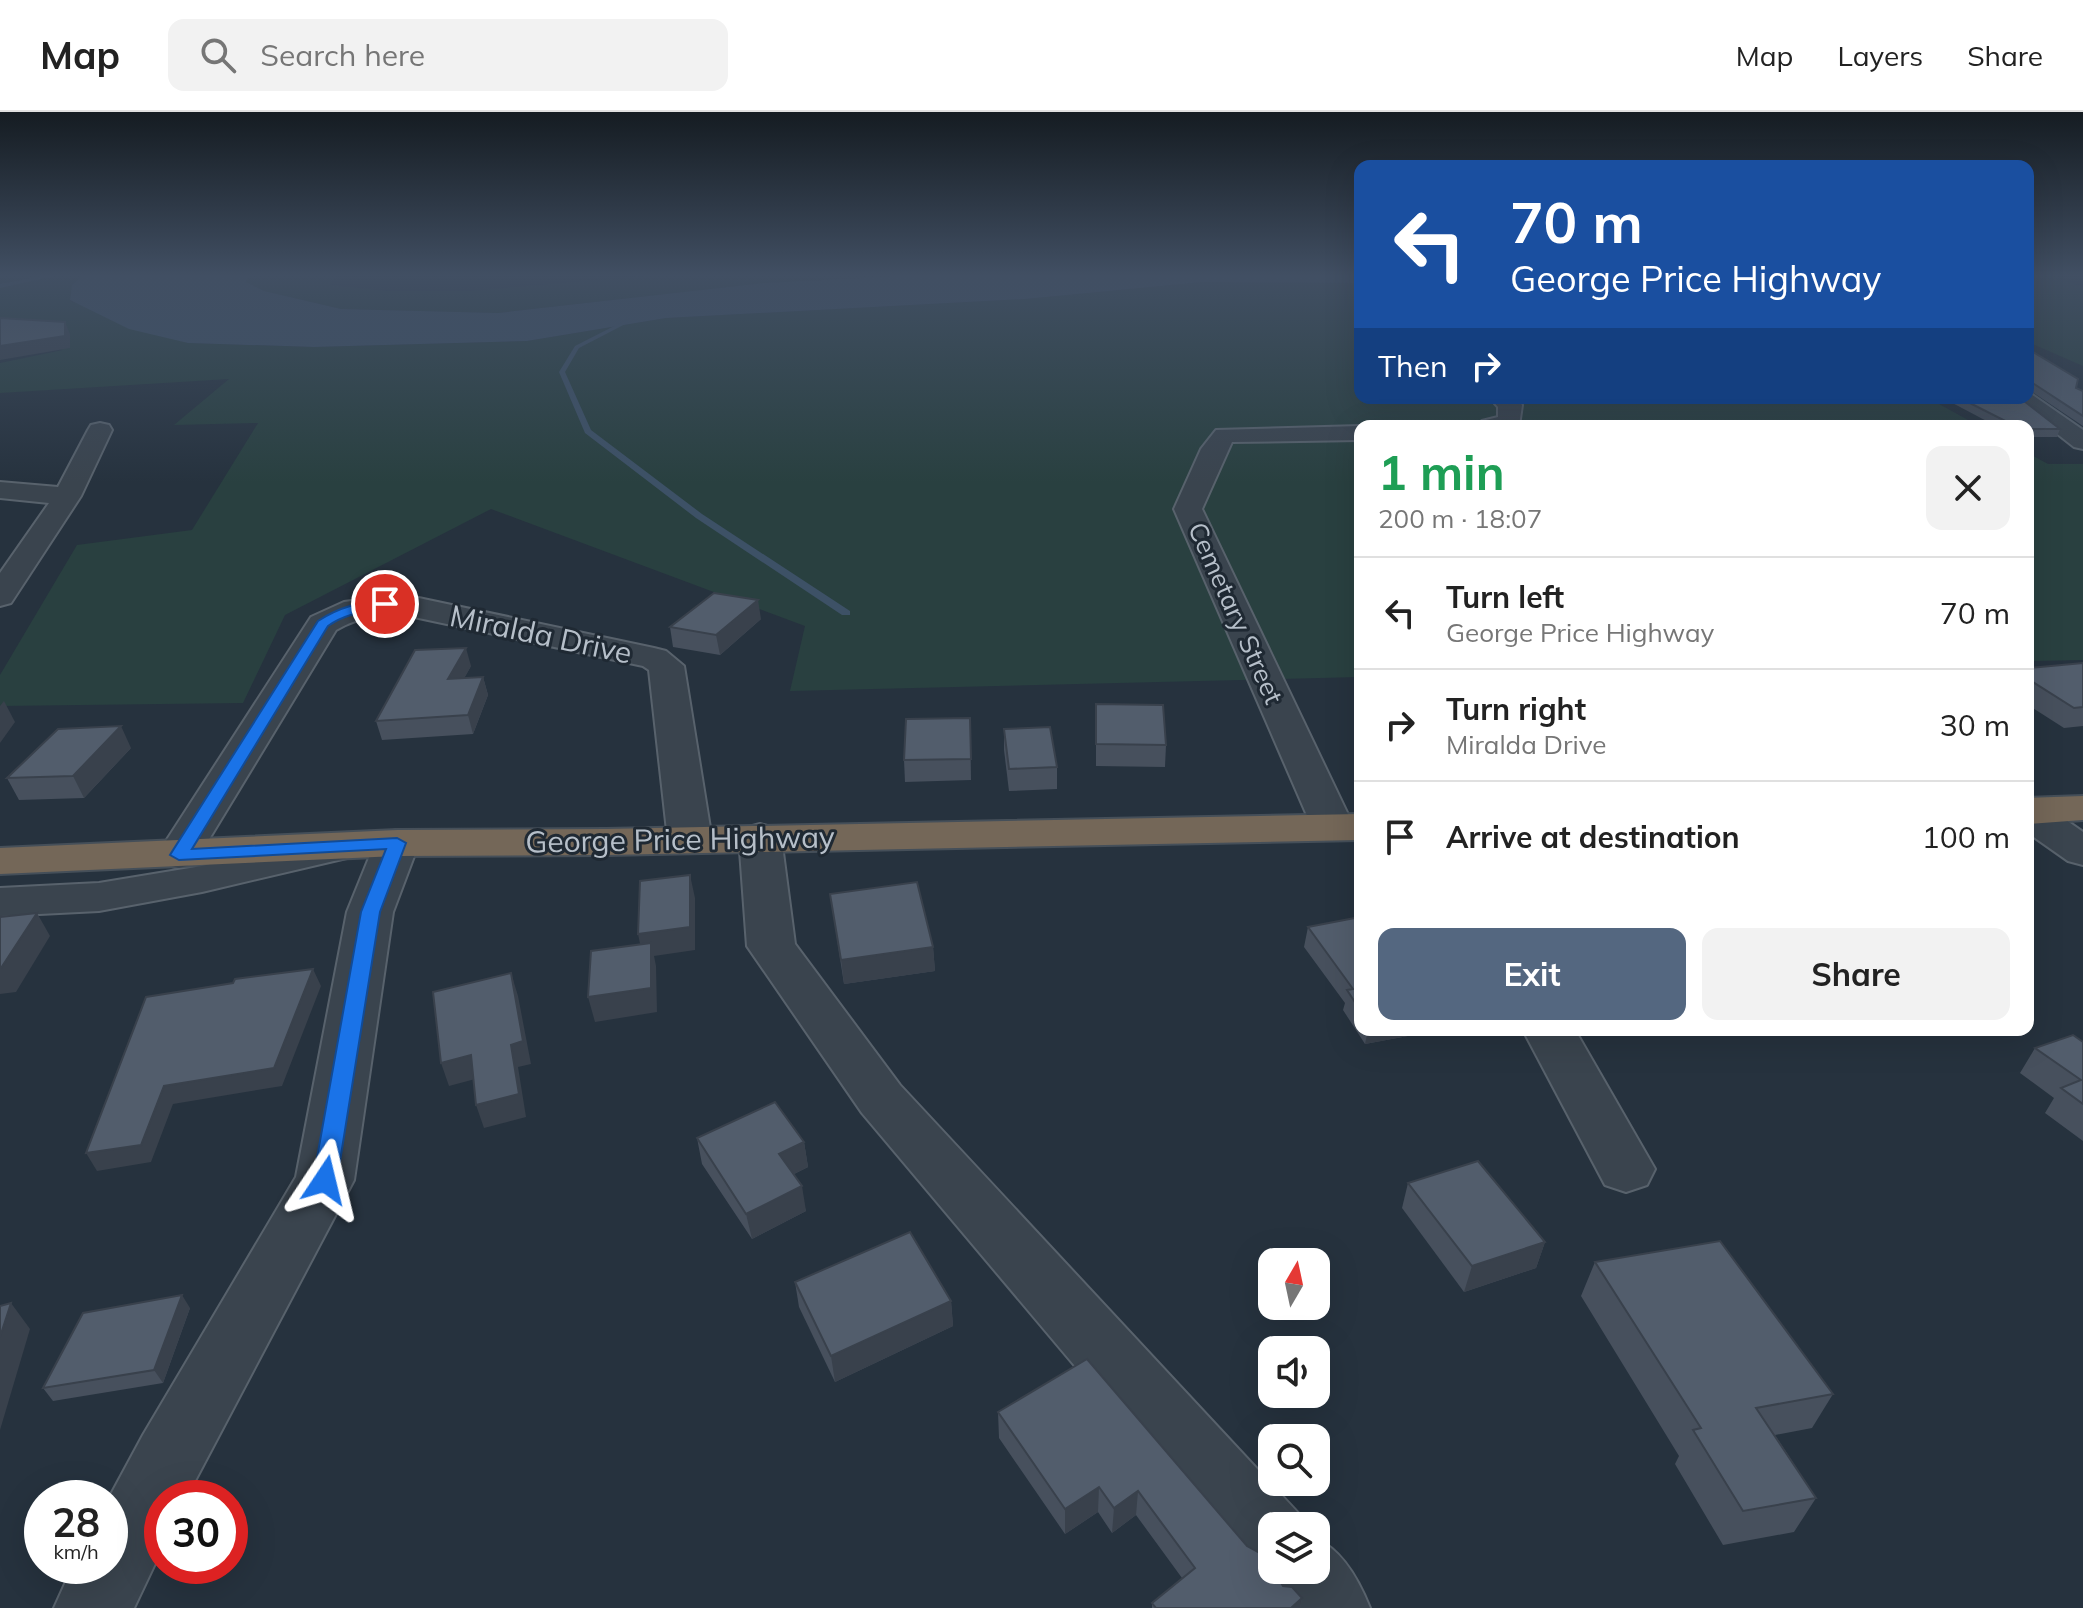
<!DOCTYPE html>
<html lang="en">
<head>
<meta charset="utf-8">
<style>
  body { margin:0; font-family:Mulish,sans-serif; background:#f2f2f2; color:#222; height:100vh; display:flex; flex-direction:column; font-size:30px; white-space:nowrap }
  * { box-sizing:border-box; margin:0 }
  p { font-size:26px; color:#767676 }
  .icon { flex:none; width:44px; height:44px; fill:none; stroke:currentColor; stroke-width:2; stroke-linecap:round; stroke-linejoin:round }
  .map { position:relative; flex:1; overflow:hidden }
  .sheet { position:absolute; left:1354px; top:308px; width:680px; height:616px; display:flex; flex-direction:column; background:#fff; border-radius:16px; box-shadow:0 8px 32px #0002 }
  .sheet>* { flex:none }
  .guide { position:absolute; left:1354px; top:48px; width:680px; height:244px; border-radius:16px; box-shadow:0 8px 32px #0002; background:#1a4fa0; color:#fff; overflow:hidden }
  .needle { width:52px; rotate:9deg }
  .buttons { position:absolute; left:1258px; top:1136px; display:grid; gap:16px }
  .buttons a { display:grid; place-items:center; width:72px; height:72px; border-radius:16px; background:#fff; box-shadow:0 8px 32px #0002; font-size:40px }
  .speed { position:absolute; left:24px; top:1368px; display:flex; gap:16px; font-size:40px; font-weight:700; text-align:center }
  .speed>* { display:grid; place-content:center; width:104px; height:104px; border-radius:50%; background:#fff; box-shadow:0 8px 32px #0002; line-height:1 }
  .speed small { font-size:20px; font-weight:400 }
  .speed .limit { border:12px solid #d22; background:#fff; color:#111 }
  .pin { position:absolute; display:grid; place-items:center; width:68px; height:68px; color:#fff; margin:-34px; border:4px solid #fff; border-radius:50%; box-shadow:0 2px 8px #0007 }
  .me { position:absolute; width:88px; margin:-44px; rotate:10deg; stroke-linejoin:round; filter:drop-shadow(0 0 6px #0008) }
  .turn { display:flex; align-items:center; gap:28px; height:168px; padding:0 24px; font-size:36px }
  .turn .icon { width:104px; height:104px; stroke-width:2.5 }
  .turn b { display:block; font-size:56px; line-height:68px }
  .then { display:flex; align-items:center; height:76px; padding:0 24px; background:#0003; gap:16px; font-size:30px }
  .round { display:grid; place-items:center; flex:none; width:84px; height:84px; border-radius:16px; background:#f2f2f2 }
  .headline { display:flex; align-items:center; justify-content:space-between; height:136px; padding:0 24px }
  h1 { font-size:48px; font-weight:700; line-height:60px; color:#1e9e55 }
  .action { display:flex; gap:16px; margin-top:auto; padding:16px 24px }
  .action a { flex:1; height:92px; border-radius:16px; background:#546780; color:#fff; font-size:32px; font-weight:700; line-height:92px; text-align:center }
  .action a+a { background:#f2f2f2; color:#222 }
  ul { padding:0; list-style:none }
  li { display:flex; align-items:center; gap:24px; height:112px; padding:0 24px; border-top:2px solid #e0e0e0 }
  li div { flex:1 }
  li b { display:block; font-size:30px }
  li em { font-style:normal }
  header { display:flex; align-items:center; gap:48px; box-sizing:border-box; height:112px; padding:0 40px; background:#fff; border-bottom:2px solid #e0e0e0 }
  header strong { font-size:38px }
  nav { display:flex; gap:44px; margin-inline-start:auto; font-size:28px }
  .search { width:560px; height:72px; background:#f2f2f2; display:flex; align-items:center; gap:20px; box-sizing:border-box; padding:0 28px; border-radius:16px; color:#767676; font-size:30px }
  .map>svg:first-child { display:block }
</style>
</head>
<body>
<header>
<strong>Map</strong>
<div class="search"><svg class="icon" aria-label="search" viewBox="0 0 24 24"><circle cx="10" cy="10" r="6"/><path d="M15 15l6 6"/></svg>Search here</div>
<nav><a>Map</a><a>Layers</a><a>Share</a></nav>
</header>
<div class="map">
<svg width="2083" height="1496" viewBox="0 0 2083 1496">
  <rect width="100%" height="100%" fill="#26323e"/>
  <g fill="#294040">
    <path d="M 0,162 L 85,162 L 72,173 L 70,189 L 188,231 L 314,235 L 527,229 L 666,206 L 1025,187 L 1202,170 L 1360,171 L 1360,286 L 1928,286 L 1979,314 L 1360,314 L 1360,565 L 790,579 L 805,514 L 491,397 L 285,503 L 243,591 L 0,594 L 0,563 L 77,433 L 192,418 L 258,311 L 174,313 L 229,267 L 0,281 L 0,251 L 63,238 L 0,214 Z"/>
    <path d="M 250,162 L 338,162 L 330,173 L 387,179 L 471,179 L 664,162 L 941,162 L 764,171 L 498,201 L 341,197 L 264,179 L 246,170 Z"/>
    <path d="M 2028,162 L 2083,162 L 2055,165 L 2083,175 L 2083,254 L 2028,230 Z"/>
    <path d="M 2028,341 L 2048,352 L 2083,352 L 2083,548 L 2028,549 Z"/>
  </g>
  <path fill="#3d5166" d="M 85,162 L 250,162 L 246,170 L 264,179 L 341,197 L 498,201 L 764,171 L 941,162 L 1360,162 L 1360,171 L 1202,170 L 1025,187 L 666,206 L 527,229 L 314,235 L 188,231 L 129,217 L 70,188 L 72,173 Z"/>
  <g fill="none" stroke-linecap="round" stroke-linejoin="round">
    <g fill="#3d5166" fill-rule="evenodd">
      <path d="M 54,162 L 63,162 L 0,176 L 0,172 Z"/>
      <path d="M 630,206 L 635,207 L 579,236 L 565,260 L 591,318 L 702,402 L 850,499 L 850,503 L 842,503 L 696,406 L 585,321 L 559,260 L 575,234 Z"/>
    </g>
    <defs>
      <g id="street">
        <path d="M 2028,280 L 2083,318 L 2083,337 L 2074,335 L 2018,291 L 2015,286 L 2028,286 Z"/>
        <path d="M 1490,286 L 1518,288 L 1522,293 L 1519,314 L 1479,314 L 1482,309 L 1498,305 L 1498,295 Z"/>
        <path d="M 100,311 L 109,313 L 112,318 L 81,384 L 11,491 L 0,494 L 0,461 L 49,391 L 0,386 L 0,370 L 58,375 L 88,318 L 91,313 Z"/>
        <path d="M 1360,314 L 1360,328 L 1232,330 L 1202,397 L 1354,715 L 1348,724 L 1333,728 L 1318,724 L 1312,715 L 1174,397 L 1201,337 L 1216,318 Z"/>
        <path d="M 390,484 L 414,485 L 654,536 L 666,539 L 684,554 L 712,728 L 705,737 L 690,741 L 675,737 L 668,728 L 649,558 L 643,554 L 414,505 C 385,502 361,503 336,518 L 194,752 L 179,756 L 164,752 L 157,743 L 311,505 L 344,490 Z"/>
        <path d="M 2028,688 L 2043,692 L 2083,720 L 2083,753 L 2068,749 L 2028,721 Z"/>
        <path d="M 760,712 L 775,716 L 781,725 L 795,832 L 900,973 L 1299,1402 L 1303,1414 L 1272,1414 L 1272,1458 L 1316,1458 L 1316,1427 C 1343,1438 1360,1471 1370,1496 L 1280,1496 L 1271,1485 L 1261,1462 L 1245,1456 L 862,1001 L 747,834 L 739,725 L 745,716 Z"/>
        <path d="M 397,718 L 412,722 L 419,731 L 393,800 L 354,1068 L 186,1386 L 162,1386 L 162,1437 L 134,1496 L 54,1496 L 73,1454 L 110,1454 L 109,1386 L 143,1323 L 296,1065 L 347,800 L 375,731 L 382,722 Z"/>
        <path d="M 336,723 L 351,727 L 358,736 L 351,745 L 202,780 L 99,799 L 0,804 L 0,776 L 99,771 L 202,754 Z"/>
        <path d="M 1523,918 L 1575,918 L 1655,1057 L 1647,1073 L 1626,1080 L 1605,1073 Z"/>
      </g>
      <g id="highway">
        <path d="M 2083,684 L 2083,708 L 2028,712 L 2028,686 Z"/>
        <path d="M 1360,702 L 1360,728 L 606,743 L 397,744 L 0,762 L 0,736 L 397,718 L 606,717 Z"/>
      </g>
    </defs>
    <use href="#street" stroke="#58626c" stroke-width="4"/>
    <use href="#highway" stroke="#454f59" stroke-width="4"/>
    <use href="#street" fill="#3a444e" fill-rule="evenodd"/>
    <use href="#highway" fill="#746758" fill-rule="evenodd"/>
  </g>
  <g fill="#47505d">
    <path d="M 2028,237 L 2076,276 L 2083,279 L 2083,314 L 2028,277 Z"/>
    <path d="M 1943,286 L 2020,286 L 2060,317 L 2057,325 L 2028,325 L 2028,314 L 1996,314 Z"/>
    <path d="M 761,507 L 720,543 L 673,535 L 670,515 Z"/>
    <path d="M 2083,551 L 2083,614 L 2064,616 L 2028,593 L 2028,556 Z"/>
    <path d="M 471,554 L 464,566 L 483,565 L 488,583 L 473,622 L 382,628 L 376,609 Z"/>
    <path d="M 1096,592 L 1166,633 L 1165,655 L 1096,654 Z"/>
    <path d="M 970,606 L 971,668 L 905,670 L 904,648 Z"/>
    <path d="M 1004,617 L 1057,655 L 1057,677 L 1009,679 L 1004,638 Z"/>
    <path d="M 131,636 L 84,686 L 19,688 L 7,666 Z"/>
    <path d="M 830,782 L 933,835 L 935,859 L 844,872 Z"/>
    <path d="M 1360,805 L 1360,918 L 1414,918 L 1413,923 L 1365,932 L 1343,898 L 1345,891 L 1304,835 L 1308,815 Z"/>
    <path d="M 2083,930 L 2083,1029 L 2045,1001 L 2054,986 L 2020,961 L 2035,936 Z"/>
    <path d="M 697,1026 L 804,1030 L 808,1055 L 794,1062 L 806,1099 L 752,1127 L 702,1052 Z"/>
    <path d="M 1408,1071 L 1545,1130 L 1536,1156 L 1464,1180 L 1402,1096 Z"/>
    <path d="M 1595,1150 L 1833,1282 L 1812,1316 L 1775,1323 L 1816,1386 L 1794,1420 L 1723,1433 L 1675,1352 L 1679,1344 L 1581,1184 Z"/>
    <path d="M 795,1170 L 951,1189 L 953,1214 L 835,1270 L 799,1195 Z"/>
    <path d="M 190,1196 L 163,1271 L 53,1289 L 43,1276 Z"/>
    <path d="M 998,1300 L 1247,1434 L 1283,1474 L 1302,1486 L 1300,1496 L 1152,1496 L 1152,1491 L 1182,1466 L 1136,1403 L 1112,1421 L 1098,1400 L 1065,1422 L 999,1326 Z"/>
  </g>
  <g fill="#39414c">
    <path d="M 65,210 L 70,222 L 70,236 L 0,248 L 0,234 Z"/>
    <path d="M 758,488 L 761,507 L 720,543 L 716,523 Z"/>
    <path d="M 466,536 L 471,554 L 454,585 L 448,567 Z"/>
    <path d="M 483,565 L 488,583 L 473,622 L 468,603 Z"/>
    <path d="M 4,589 L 15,610 L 0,631 L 0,594 Z"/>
    <path d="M 121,614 L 131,636 L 84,686 L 73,664 Z"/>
    <path d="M 690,763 L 695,786 L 695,838 L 654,844 L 656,854 L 657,900 L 595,910 L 588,885 L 643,846 L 638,822 Z"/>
    <path d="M 37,801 L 50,824 L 16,880 L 0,882 L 0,856 Z"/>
    <path d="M 933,835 L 935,859 L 844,872 L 841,848 Z"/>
    <path d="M 313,857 L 321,874 L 282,974 L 173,992 L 151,1050 L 97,1059 L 86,1041 L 164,974 Z"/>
    <path d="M 511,861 L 518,884 L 531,952 L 518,955 L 526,1005 L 484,1016 L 476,993 L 511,933 Z"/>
    <path d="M 1368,918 L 1414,918 L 1413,923 L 1365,932 Z"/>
    <path d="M 471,943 L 479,966 L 449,974 L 441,951 Z"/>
    <path d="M 804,1030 L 808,1055 L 784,1067 L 779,1042 Z"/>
    <path d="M 802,1074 L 806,1099 L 752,1127 L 746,1102 Z"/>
    <path d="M 1545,1130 L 1536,1156 L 1464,1180 L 1472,1154 Z"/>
    <path d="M 182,1183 L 190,1196 L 163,1271 L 154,1258 Z"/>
    <path d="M 951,1189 L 953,1214 L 835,1270 L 831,1244 Z"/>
    <path d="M 11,1191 L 30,1217 L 0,1318 L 0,1225 Z"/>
    <path d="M 1099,1375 L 1098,1400 L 1065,1422 L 1065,1397 Z"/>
    <path d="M 1138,1379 L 1136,1403 L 1112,1421 L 1114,1396 Z"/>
    <path d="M 1302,1486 L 1300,1496 L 1291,1496 Z"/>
  </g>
  <g fill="#525d6c" stroke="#39414c" stroke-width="2">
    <path d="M 0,206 L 65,210 L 65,224 L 0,234 Z"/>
    <path d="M 2028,237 L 2078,267 L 2076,276 L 2083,279 L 2083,304 L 2031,270 L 2028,276 Z"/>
    <path d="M 1960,286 L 2020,286 L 2060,317 L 2028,317 L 2028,314 L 2015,314 Z"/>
    <path d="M 714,481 L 758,488 L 716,523 L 670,515 Z"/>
    <path d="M 466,536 L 448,567 L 483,565 L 468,603 L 376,609 L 415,538 Z"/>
    <path d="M 2083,551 L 2083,595 L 2074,596 L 2028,567 L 2028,556 Z"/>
    <path d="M 1096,592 L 1163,593 L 1166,633 L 1096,632 Z"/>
    <path d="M 970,606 L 971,647 L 904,648 L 906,607 Z"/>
    <path d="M 121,614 L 73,664 L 7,666 L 58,617 Z"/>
    <path d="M 1050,615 L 1057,655 L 1009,657 L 1004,617 Z"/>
    <path d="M 690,763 L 690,815 L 638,822 L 640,769 Z"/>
    <path d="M 917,770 L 933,835 L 841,848 L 830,782 Z"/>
    <path d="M 37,801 L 1,856 L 0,856 L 0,805 Z"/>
    <path d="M 1360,805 L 1360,898 L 1347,878 L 1353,877 L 1308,815 Z"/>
    <path d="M 651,831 L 651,876 L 588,885 L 591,839 Z"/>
    <path d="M 313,857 L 274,956 L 164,974 L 141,1033 L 86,1041 L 146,885 L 233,871 L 235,867 Z"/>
    <path d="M 511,861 L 523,929 L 511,933 L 519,982 L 476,993 L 471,943 L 441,951 L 433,880 Z"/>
    <path d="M 2073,923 L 2083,930 L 2083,992 L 2061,976 L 2081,968 L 2035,936 Z"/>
    <path d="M 775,990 L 804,1030 L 779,1042 L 802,1074 L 746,1102 L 697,1026 Z"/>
    <path d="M 1478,1049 L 1545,1130 L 1472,1154 L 1408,1071 Z"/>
    <path d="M 910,1120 L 951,1189 L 831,1244 L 795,1170 Z"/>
    <path d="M 1720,1129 L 1833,1282 L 1756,1296 L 1816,1386 L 1743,1399 L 1693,1318 L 1701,1316 L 1595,1150 Z"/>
    <path d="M 182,1183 L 154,1258 L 43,1276 L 83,1201 Z"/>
    <path d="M 11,1191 L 0,1225 L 0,1194 Z"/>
    <path d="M 1087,1247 L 1247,1434 L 1265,1444 L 1272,1455 L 1272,1458 L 1274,1458 L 1283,1474 L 1292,1475 L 1302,1486 L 1291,1496 L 1156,1496 L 1152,1491 L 1195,1456 L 1138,1379 L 1114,1396 L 1099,1375 L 1065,1397 L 998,1300 Z"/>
  </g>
  <linearGradient id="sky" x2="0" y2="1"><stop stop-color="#151c22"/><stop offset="0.44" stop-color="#414f63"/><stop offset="1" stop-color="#414f63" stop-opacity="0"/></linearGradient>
  <rect width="2083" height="371" fill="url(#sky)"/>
  <path fill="#1a73e8" stroke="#114b97" stroke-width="2" d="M 385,488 L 392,492 L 390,495 C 367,500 348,500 328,514 L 192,737 L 397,726 L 406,731 L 380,800 L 337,1068 L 334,1075 L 325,1078 L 317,1075 L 313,1068 L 361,800 L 386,737 L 179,748 L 170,743 L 318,509 C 339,495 360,490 385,488 Z"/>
  <g text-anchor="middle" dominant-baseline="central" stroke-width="6" stroke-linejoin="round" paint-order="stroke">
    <g font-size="26" fill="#b6bfc9" stroke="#1f2933">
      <text transform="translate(1236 501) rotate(66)">Cemetary Street</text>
    </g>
    <g font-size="30" fill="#b6bfc9" stroke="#1f2933">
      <text transform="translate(541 522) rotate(12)">Miralda Drive</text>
      <text transform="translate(680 727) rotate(-1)">George Price Highway</text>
    </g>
  </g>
</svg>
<div class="buttons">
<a><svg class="needle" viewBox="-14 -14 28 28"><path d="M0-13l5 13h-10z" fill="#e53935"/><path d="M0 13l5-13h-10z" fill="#767676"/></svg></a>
<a><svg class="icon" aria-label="sound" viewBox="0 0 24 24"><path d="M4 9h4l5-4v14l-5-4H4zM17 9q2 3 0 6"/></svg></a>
<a><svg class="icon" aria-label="search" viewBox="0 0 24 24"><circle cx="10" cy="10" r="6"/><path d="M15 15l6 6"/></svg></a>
<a><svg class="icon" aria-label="layers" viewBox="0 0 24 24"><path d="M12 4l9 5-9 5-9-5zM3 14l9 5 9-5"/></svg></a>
</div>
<div class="speed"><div>28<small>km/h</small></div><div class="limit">30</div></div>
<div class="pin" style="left:385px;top:492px;background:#d93025"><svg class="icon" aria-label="arrive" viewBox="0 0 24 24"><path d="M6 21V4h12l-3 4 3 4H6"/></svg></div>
<svg class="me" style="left:325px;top:1068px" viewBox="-20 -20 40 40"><path d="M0-17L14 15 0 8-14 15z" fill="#1a73e8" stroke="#fff" stroke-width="4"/></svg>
<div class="guide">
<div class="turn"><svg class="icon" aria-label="left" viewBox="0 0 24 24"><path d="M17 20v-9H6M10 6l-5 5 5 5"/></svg><div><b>70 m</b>George Price Highway</div></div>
<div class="then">Then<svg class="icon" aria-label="right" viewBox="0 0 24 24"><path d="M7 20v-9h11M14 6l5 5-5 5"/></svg></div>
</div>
<section class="sheet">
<div class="headline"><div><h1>1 min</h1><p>200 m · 18:07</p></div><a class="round"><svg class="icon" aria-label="close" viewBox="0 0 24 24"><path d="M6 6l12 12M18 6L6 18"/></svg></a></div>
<ul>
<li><svg class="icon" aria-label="left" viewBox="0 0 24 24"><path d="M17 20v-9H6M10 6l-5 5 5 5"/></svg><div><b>Turn left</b><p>George Price Highway</p></div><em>70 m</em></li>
<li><svg class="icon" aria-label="right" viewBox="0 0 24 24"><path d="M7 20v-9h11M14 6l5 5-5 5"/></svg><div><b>Turn right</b><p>Miralda Drive</p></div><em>30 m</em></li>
<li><svg class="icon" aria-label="arrive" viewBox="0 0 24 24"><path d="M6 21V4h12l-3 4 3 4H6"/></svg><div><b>Arrive at destination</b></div><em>100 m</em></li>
</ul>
<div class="action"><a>Exit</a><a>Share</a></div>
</section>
</div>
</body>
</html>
